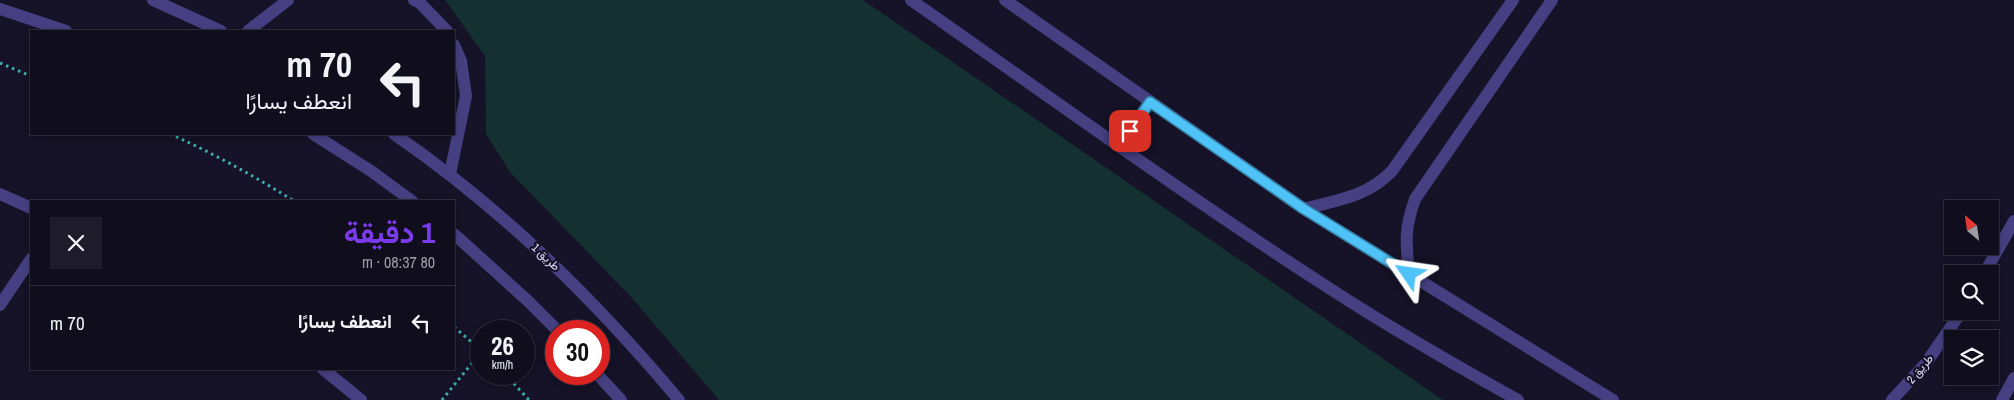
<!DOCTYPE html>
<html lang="ar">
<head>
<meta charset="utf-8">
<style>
  body { margin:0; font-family:"Archivo Narrow",Vazirmatn,sans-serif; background:#1e1c2a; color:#f1f3f6; direction:rtl; height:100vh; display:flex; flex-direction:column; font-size:19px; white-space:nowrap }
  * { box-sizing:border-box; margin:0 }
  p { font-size:16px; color:#9c9ca4 }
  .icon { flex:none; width:28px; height:28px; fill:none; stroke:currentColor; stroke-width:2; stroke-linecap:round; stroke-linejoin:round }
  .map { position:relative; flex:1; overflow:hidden; direction:ltr }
  .drawer { position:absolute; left:30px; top:200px; width:425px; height:170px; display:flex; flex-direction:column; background:#100e1d; border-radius:0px; box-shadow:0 2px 8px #0003,0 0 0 1px #302e3b; direction:rtl }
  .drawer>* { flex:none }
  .top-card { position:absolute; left:30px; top:30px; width:425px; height:105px; border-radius:0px; box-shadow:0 2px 8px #0003,0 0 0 1px #302e3b; direction:rtl; background:#100e1d; color:#f1f3f6; overflow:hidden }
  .needle { width:32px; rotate:331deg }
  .fabs { position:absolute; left:1944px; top:200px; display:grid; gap:10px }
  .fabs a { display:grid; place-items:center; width:55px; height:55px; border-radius:0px; background:#100e1d; box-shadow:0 2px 8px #0003,0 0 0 1px #302e3b; font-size:25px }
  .speed { position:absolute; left:470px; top:320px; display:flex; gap:10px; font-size:25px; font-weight:700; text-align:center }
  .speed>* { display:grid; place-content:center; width:65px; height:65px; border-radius:50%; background:#100e1d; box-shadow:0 2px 8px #0003,0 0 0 1px #302e3b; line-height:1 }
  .speed small { font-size:12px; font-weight:400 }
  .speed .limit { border:8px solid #d22; background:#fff; color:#111 }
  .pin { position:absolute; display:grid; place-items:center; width:42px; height:42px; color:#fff; margin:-21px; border-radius:10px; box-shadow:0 2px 8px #0006 }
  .me { position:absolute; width:55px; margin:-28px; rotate:302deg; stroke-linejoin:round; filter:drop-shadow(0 0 4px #0008) }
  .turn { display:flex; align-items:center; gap:18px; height:105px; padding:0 20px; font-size:22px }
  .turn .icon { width:65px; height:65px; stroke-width:2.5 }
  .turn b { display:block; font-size:35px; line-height:42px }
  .round { display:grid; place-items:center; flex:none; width:52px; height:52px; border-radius:0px; background:#1e1c2a }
  .headline { display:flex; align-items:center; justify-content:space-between; height:85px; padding:0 20px }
  h1 { font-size:30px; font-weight:700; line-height:38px; color:#7c3aed }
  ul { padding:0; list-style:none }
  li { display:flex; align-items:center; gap:15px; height:75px; padding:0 20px; border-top:1px solid #302e3b }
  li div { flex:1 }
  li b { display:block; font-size:19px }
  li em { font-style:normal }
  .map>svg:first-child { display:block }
</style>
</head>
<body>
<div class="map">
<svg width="2014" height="400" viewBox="0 0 2014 400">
  <rect width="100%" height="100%" fill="#161227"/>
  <path fill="#153030" d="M 445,0 L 863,0 L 1443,400 L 719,400 L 632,298 L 510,172 L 486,134 L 485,56 Z"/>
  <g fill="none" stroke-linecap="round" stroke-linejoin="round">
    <g stroke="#3ab1af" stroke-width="3" stroke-dasharray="2.5 4" stroke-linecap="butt">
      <path d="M 0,63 L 31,76"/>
      <path d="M 170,134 C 213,153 254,176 294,201"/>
      <path d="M 454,327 L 481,350"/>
      <path d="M 505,374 L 529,400"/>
      <path d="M 442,400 L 481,352"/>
    </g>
    <g stroke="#464082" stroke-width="12">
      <path d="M 414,0 L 420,3 L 447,31"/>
      <path d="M 248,31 L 288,0"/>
      <path d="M 450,174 L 466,96 L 461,61 L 454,45"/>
    </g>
    <g stroke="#464082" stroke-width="12">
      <path d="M 153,0 L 221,31"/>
      <path d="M 911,0 C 1051,98 1189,198 1332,290 C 1392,329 1455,365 1518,400"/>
      <path d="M 1005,0 L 1304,209 L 1613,400"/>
      <path d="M 0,9 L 66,31"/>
      <path d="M 313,134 L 371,171 L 412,201"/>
      <path d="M 394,134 C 504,210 593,298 679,400"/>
      <path d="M 1119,146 L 1150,102"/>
      <path d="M 0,194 L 31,208"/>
      <path d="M 1304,209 C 1337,200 1367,197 1392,171 L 1513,0"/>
      <path d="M 454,234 L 528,301 L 558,331"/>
      <path d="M 1409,274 C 1406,244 1404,229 1415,199 L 1552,0"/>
      <path d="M 1984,274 L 2014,221"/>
      <path d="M 0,305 L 31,259"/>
      <path d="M 323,369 L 361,400"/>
      <path d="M 597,374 L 621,400"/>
      <path d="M 1892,400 L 1926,363 L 1962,311"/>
      <path d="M 2002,400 L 2014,378"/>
    </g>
  </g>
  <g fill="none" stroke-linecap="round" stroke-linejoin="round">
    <defs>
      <path id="route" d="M 1130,131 L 1150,102 L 1304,209 L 1409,274"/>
    </defs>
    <use href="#route" stroke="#337fa1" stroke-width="12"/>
    <use href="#route" stroke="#4fc3f7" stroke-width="9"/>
  </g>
  <g text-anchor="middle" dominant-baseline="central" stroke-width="4.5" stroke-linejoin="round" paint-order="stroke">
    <g font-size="12" fill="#e0dafc" stroke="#161227">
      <text transform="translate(546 257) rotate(43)">طريق 1</text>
      <text transform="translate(1920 369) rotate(-50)">طريق 2</text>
    </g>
  </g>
</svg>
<div class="fabs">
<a><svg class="needle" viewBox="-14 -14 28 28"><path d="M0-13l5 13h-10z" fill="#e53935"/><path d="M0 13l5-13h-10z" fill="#9c9ca4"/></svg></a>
<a><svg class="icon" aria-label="search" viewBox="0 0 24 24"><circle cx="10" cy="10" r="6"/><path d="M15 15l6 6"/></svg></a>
<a><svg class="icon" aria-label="layers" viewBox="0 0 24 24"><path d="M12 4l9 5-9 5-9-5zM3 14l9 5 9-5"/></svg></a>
</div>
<div class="speed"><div>26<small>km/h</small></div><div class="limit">30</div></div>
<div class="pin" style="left:1130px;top:131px;background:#d93025"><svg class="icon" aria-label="arrive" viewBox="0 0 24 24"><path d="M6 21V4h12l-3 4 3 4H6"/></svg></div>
<svg class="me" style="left:1409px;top:274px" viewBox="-20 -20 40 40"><path d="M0-17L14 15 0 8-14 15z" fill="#4fc3f7" stroke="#fff" stroke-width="4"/></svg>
<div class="top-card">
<div class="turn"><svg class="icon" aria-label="left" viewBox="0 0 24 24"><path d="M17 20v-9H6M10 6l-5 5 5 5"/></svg><div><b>70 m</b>انعطف يسارًا</div></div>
</div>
<section class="drawer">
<div class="headline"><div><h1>1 دقيقة</h1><p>80 m · 08:37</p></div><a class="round"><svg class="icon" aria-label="close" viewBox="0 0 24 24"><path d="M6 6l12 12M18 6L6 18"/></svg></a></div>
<ul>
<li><svg class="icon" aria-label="left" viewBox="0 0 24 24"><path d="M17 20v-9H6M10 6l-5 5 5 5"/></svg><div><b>انعطف يسارًا</b></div><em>70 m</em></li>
</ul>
</section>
</div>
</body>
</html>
